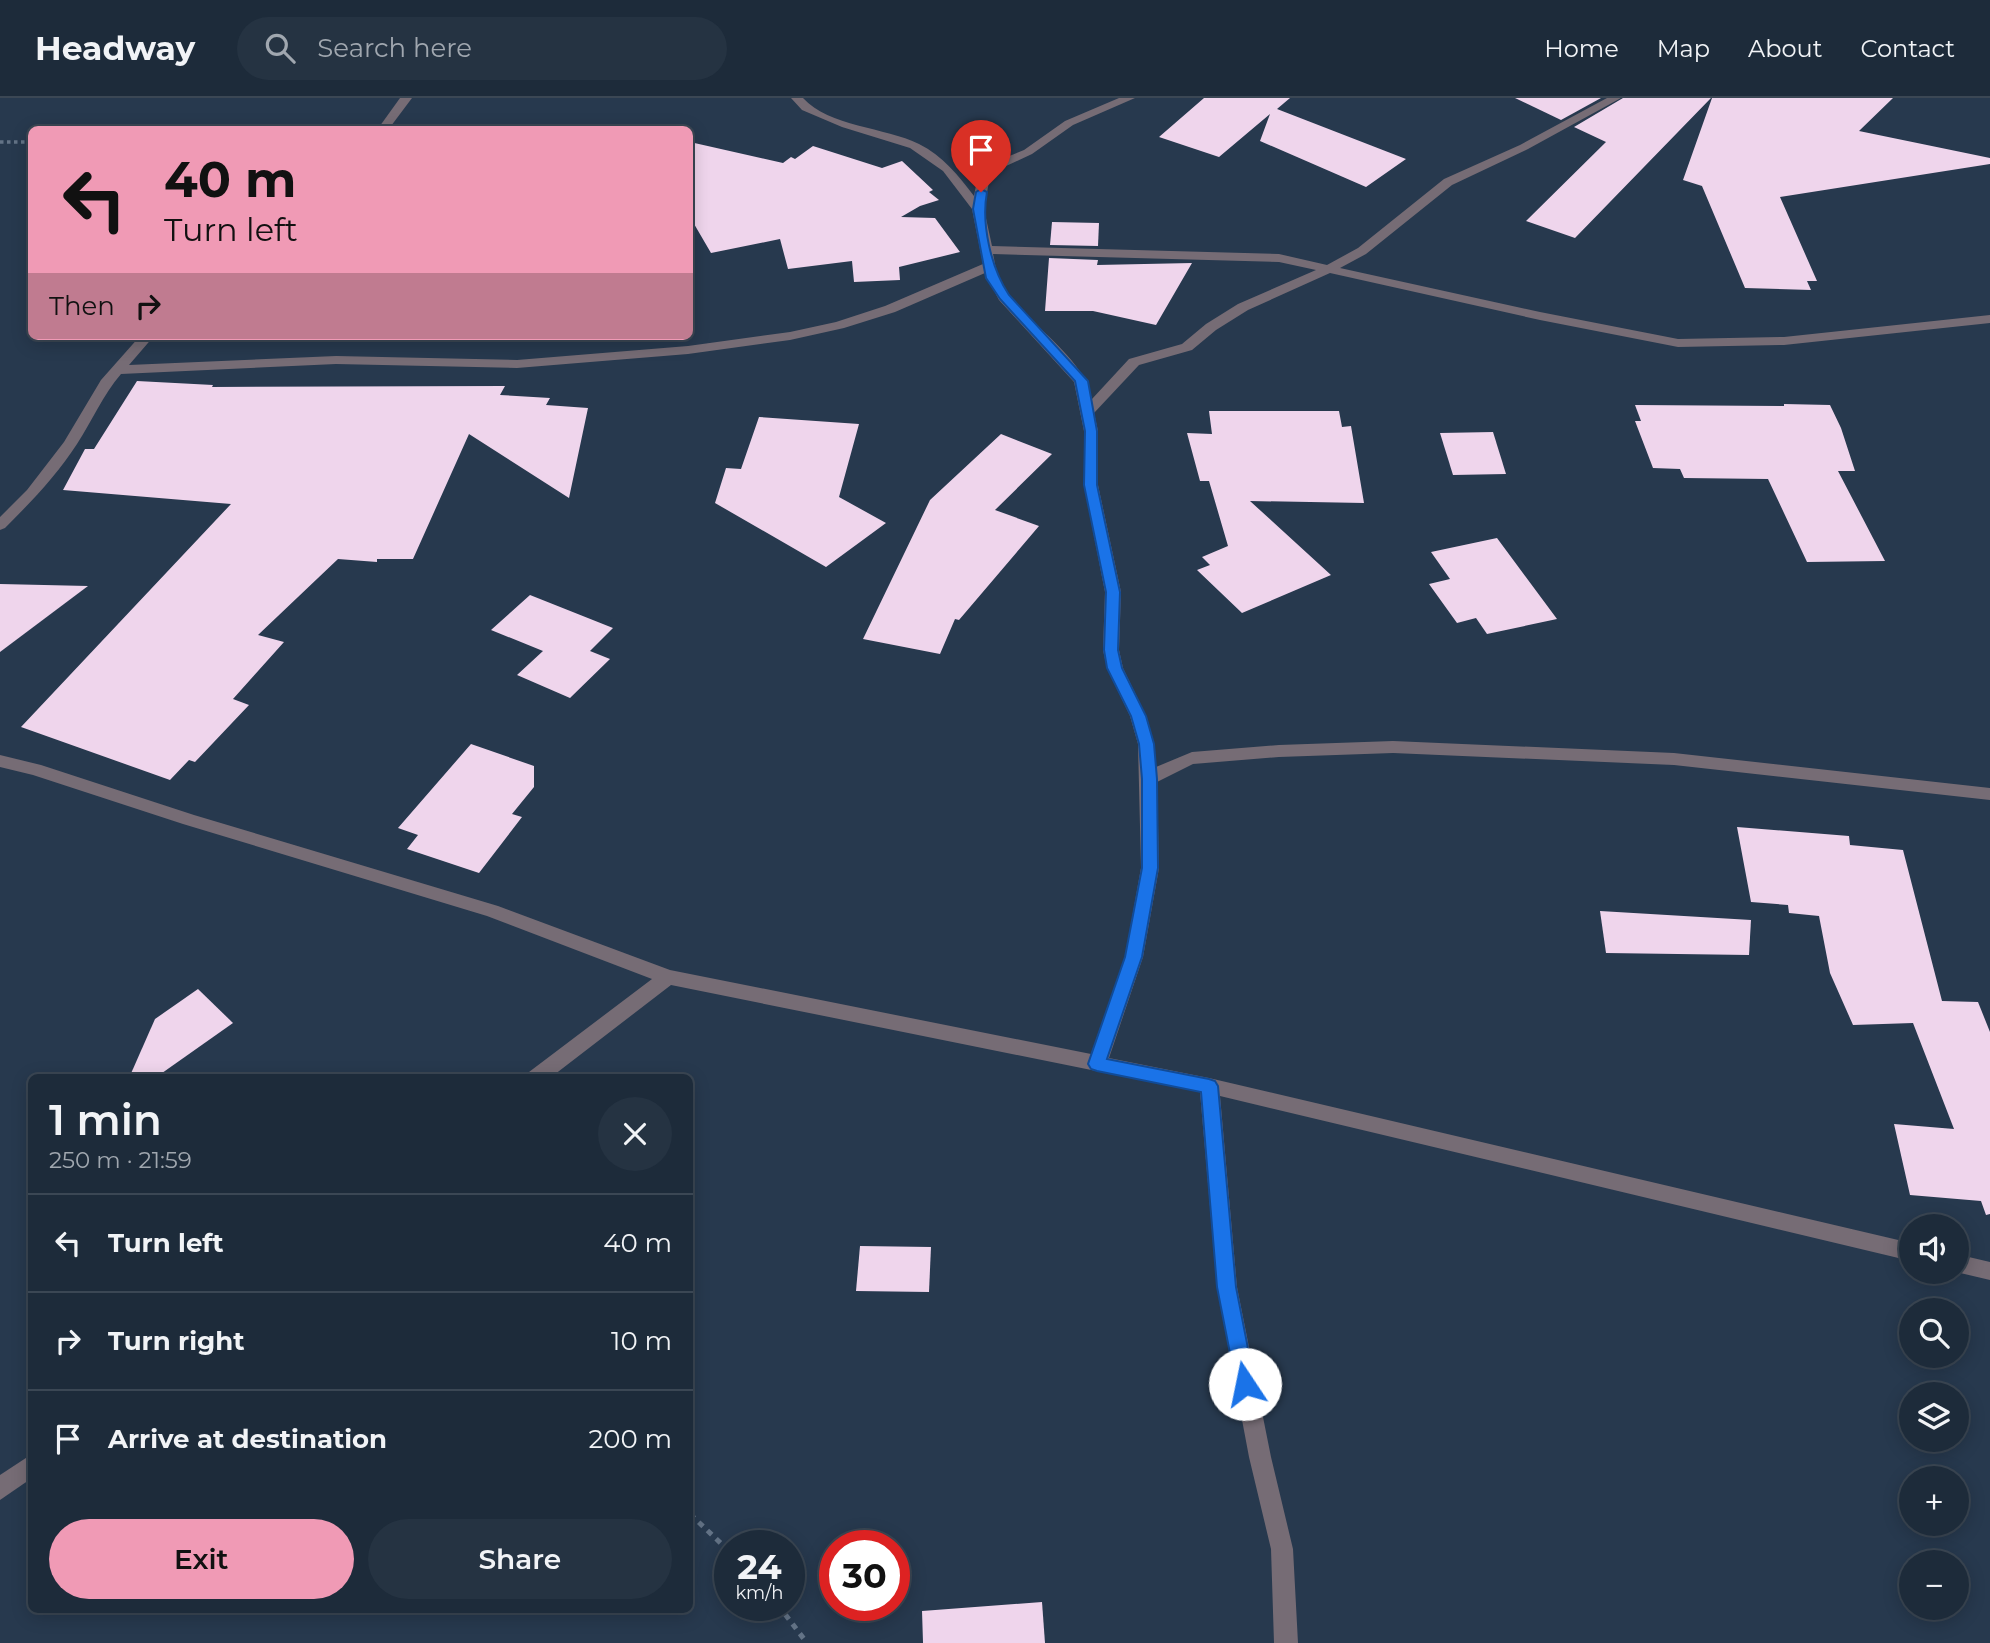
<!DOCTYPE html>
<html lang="en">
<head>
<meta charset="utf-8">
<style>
  body { margin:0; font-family:Montserrat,sans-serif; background:#253342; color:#f1f3f6; height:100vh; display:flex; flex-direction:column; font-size:26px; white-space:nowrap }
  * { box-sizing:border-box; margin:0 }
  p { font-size:23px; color:#a0a7af }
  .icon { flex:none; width:38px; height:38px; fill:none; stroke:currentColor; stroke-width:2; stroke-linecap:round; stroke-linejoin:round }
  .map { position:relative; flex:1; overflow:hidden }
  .drawer { position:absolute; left:28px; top:976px; width:665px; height:539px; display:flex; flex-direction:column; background:#1d2b3a; border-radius:10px; box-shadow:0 4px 18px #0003,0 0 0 2px #3b4754 }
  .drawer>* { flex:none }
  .guide { position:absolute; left:28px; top:28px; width:665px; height:214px; border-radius:10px; box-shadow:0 4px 18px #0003,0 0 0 2px #3b4754; background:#f09ab5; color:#111; overflow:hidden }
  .tools { position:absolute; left:1899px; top:1116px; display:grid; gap:14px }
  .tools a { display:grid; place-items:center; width:70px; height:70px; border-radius:50%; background:#1d2b3a; box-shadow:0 4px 18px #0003,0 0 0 2px #3b4754; font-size:35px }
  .speed { position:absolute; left:714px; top:1432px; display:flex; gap:14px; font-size:35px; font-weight:700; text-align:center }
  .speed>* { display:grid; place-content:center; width:91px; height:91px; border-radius:50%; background:#1d2b3a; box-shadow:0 4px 18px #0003,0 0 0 2px #3b4754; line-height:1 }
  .speed small { font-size:18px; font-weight:400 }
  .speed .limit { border:10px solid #d22; background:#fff; color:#111 }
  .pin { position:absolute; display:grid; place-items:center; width:60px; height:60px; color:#fff; margin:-72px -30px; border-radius:50% 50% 50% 0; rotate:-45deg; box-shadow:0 0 7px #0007 }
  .pin .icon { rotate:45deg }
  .me { position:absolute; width:77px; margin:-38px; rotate:349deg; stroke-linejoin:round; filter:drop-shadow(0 0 5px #0008) }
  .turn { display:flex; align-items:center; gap:24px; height:147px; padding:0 21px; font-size:32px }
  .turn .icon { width:91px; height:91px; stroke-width:2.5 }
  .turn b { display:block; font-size:49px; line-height:60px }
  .then { display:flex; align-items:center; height:66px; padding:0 21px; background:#0003; gap:14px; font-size:26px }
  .round { display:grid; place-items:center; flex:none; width:74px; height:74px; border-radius:37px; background:#253342 }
  .summary { display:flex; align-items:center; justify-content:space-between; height:119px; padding:0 21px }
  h1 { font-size:42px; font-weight:600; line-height:52px }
  .primary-button { display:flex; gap:14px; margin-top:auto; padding:14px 21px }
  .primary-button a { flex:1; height:80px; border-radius:42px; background:#f09ab5; color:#111; font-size:28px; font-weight:600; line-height:80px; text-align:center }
  .primary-button a+a { background:#253342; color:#f1f3f6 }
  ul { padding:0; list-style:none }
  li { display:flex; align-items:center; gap:21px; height:98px; padding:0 21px; border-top:2px solid #3b4754 }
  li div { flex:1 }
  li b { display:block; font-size:26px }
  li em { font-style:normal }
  header { display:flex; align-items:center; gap:42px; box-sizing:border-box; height:98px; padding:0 35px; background:#1d2b3a; border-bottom:2px solid #3b4754 }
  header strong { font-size:33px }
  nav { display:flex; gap:38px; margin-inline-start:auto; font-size:24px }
  .search { width:490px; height:63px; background:#253342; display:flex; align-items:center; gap:18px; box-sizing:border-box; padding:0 24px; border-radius:38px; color:#a0a7af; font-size:26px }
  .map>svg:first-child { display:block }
</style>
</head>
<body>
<header>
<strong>Headway</strong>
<div class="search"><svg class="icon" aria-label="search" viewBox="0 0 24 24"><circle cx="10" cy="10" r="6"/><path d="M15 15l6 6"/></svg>Search here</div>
<nav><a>Home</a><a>Map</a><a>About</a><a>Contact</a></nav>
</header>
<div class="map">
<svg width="1990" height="1545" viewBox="0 0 1990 1545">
  <rect width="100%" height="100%" fill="#27394e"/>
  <g fill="#efd5ec">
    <path d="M 1204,0 L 1290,0 L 1277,11 L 1406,61 L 1366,89 L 1260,43 L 1270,16 L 1219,59 L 1159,39 Z"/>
    <path d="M 1515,0 L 1601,0 L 1561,22 Z"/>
    <path d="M 1623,0 L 1711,0 L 1575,140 L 1526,123 L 1606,44 L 1574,29 Z"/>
    <path d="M 1712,0 L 1893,0 L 1859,33 L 1990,60 L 1990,66 L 1780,99 L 1817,183 L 1807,183 L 1811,192 L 1745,190 L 1702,88 L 1683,82 Z"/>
    <path d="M 690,44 L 783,65 L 791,59 L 795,61 L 813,48 L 882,70 L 902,63 L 933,92 L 929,94 L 939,102 L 920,108 L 901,119 L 935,120 L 960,154 L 899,169 L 900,182 L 854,184 L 852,163 L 788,171 L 780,141 L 711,155 L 690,119 Z"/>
    <path d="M 1052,124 L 1099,125 L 1098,148 L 1050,147 Z"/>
    <path d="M 1049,160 L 1098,162 L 1097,167 L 1192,165 L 1156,227 L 1093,213 L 1045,213 Z"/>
    <path d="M 137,283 L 213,287 L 212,289 L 505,288 L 500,297 L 550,300 L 546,307 L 588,310 L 569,400 L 469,336 L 413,461 L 377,461 L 377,464 L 338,461 L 258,537 L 284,544 L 233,601 L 249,607 L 195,664 L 189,662 L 170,682 L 21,629 L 231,406 L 63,392 L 85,351 L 94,351 Z"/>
    <path d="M 1784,306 L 1830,307 L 1841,330 L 1855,373 L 1838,373 L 1885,463 L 1807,464 L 1768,381 L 1684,380 L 1680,371 L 1653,370 L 1635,323 L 1641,323 L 1635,307 L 1784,308 Z"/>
    <path d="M 1209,313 L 1339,313 L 1342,329 L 1351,328 L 1364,405 L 1250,403 L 1331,477 L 1242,515 L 1197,472 L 1210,467 L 1202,459 L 1228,448 L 1209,383 L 1200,383 L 1187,335 L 1212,336 Z"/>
    <path d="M 759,319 L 859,326 L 839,399 L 886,425 L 826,469 L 715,405 L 726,370 L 741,371 Z"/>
    <path d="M 1493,334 L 1506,376 L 1453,377 L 1440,335 Z"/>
    <path d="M 1001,336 L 1052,356 L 995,412 L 1039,428 L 959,522 L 955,521 L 940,556 L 863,541 L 930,402 Z"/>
    <path d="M 1497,440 L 1557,521 L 1487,536 L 1476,520 L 1457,525 L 1429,486 L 1450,481 L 1431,454 Z"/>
    <path d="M 0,486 L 88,488 L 0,554 Z"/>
    <path d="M 530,497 L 613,530 L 590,553 L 610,561 L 570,600 L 517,577 L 543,553 L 491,532 Z"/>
    <path d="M 471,646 L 534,668 L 534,689 L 512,716 L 522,719 L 479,775 L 407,751 L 418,737 L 398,730 Z"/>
    <path d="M 1737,729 L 1849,738 L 1850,747 L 1903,752 L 1942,903 L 1978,904 L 1990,934 L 1990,1116 L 1986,1117 L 1981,1103 L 1910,1097 L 1894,1026 L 1954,1031 L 1913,925 L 1853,927 L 1830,875 L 1819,818 L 1789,815 L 1788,807 L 1751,804 Z"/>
    <path d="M 1600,813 L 1751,822 L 1749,857 L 1606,855 Z"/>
    <path d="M 198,891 L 233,925 L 155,980 L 129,980 L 155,921 Z"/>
    <path d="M 860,1148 L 931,1149 L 929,1194 L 856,1193 Z"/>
    <path d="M 1042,1504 L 1045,1545 L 923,1545 L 922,1513 Z"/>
  </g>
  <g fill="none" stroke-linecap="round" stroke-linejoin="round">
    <path stroke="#637386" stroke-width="3.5" stroke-dasharray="3.5 3.5" stroke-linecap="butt" d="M 0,44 L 32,44"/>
    <g stroke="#637386" stroke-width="5" stroke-dasharray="6 6" stroke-linecap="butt">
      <path d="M 690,1416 L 730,1454"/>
      <path d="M 778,1507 L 807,1545"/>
    </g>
    <g fill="#766c75" fill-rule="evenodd">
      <path d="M 400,0 L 412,0 L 388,32 L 377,32 Z"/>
      <path d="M 791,0 L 803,0 C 829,29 885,29 919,46 C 943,58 958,77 974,98 L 978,77 L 985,68 L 1024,52 L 1065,23 L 1119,0 L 1135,0 L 1073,27 L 1032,56 L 993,74 L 990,78 L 984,111 L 992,148 L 1279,156 L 1327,167 L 1358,150 L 1444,81 L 1520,47 L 1607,0 L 1621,0 L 1528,51 L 1452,87 L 1366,156 L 1340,170 L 1540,214 L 1678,241 L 1784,239 L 1990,217 L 1990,225 L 1784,247 L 1678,249 L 1540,222 L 1330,175 L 1248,212 L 1216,232 L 1192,252 L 1139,267 L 1094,315 L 1098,333 L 1098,387 L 1121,494 L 1119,552 L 1123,570 L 1146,618 L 1154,646 L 1156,669 L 1192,654 L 1279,647 L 1393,643 L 1674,655 L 1990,690 L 1990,702 L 1674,667 L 1393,655 L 1279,659 L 1193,666 L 1157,684 L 1159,770 L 1143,859 L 1109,960 L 1209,980 L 1911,1145 L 1911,1163 L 1220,998 L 1237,1189 L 1271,1359 L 1293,1451 L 1298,1545 L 1274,1545 L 1271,1451 L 1249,1359 L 1217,1189 L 1200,994 L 671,887 L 550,980 L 526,980 L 529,974 L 652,881 L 487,818 L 183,726 L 33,677 L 0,669 L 0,657 L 41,667 L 194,717 L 498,808 L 670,872 L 1091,956 L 1125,859 L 1141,770 L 1138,646 L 1130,618 L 1107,570 L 1103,552 L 1105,494 L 1084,387 L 1084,333 L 1074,284 L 999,202 L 985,175 L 895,214 L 844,230 L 790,242 L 688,256 L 517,270 L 336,266 L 121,276 C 103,297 92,323 77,346 C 57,377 31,404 5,430 L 0,432 L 0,419 L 27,392 L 64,344 L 101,282 L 140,238 L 154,238 L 129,267 L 336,258 L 517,262 L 688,248 L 790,234 L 836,224 L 885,208 L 983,166 L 972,111 L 943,73 L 910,50 L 842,29 L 802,12 ZM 993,156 L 1279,164 L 1316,172 L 1238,206 L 1206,226 L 1182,246 L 1129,261 L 1092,301 C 1082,254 1022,225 1000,182 C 996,175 995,164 993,156 Z"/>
      <path d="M 1956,1156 L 1990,1164 L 1990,1182 L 1956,1174 Z"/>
      <path d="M 32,1356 L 32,1380 L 0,1402 L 0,1377 Z"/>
    </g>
  </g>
  <path fill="#1a73e8" stroke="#114b97" stroke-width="2" d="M 981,91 L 987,94 C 981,126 991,170 1009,197 L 1088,283 L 1097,333 L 1097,387 L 1120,494 L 1118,552 L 1122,570 L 1146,618 L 1154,646 L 1157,681 L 1158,770 L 1142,859 L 1107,961 L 1209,981 L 1215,983 L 1218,988 L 1236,1189 L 1255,1286 L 1252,1293 L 1245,1296 L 1239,1293 L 1236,1286 L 1217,1189 L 1201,994 L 1097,973 L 1091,971 L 1088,966 L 1125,859 L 1142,770 L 1142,681 L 1139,646 L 1131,618 L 1107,570 L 1104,552 L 1106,494 L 1084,387 L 1085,333 L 1075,283 L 1000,201 L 986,180 L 973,111 L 976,94 Z"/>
</svg>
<div class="tools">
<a><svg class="icon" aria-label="sound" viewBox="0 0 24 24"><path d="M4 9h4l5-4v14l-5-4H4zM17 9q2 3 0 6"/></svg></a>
<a><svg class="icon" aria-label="search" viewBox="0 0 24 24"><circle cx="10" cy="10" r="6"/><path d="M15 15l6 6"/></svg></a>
<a><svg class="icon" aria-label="layers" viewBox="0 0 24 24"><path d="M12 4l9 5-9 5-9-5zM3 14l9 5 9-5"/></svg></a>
<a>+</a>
<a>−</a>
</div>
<div class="speed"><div>24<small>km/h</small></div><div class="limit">30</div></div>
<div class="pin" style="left:981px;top:94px;background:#d93025"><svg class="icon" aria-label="arrive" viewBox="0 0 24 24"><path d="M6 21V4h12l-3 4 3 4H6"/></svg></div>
<svg class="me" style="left:1245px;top:1286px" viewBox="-20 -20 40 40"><circle r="19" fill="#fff"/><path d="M0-13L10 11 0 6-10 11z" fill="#1a73e8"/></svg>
<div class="guide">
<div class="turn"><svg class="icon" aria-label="left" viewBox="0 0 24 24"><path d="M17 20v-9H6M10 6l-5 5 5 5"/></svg><div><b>40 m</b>Turn left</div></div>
<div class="then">Then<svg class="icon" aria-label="right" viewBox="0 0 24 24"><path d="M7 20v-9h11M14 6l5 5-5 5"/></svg></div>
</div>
<section class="drawer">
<div class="summary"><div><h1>1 min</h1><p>250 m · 21:59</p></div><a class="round"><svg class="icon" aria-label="close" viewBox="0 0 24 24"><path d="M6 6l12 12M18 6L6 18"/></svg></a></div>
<ul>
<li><svg class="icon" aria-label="left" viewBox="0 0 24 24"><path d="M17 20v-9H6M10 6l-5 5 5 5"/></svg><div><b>Turn left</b></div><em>40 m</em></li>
<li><svg class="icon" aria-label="right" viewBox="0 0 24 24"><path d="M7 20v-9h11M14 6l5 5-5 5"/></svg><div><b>Turn right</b></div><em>10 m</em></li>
<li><svg class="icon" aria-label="arrive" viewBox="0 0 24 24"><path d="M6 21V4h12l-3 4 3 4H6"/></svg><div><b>Arrive at destination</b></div><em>200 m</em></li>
</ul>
<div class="primary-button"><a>Exit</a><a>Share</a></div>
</section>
</div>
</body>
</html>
